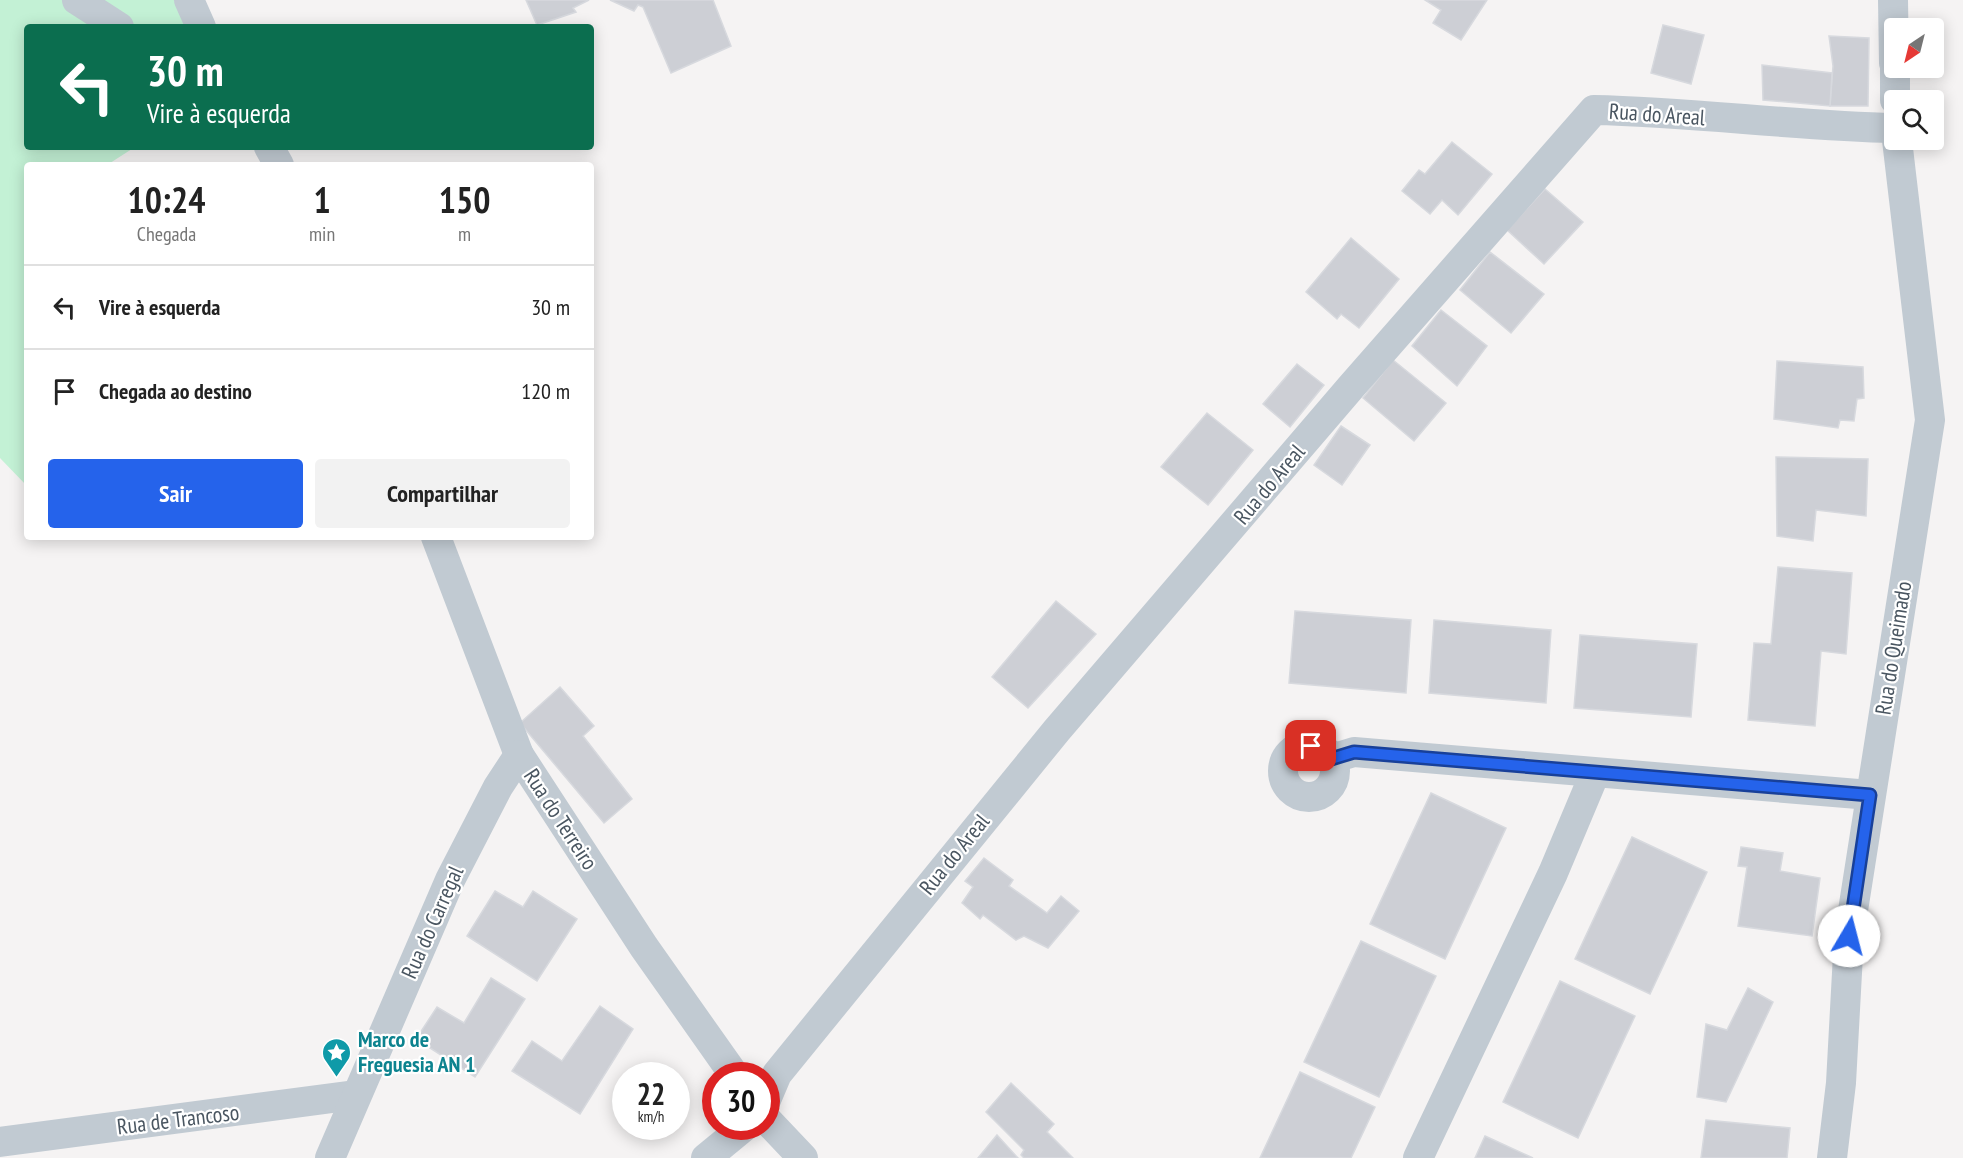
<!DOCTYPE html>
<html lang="pt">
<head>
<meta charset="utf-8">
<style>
  body { margin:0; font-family:"PT Sans Narrow",sans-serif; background:#f2f2f2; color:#222; height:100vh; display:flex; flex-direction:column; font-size:22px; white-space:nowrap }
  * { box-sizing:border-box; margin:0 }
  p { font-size:20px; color:#767676 }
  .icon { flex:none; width:33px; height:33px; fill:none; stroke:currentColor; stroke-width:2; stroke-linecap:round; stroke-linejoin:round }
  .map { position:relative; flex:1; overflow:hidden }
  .details { position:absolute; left:24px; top:162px; width:570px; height:378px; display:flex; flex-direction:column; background:#fff; border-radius:6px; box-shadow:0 3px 15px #0003 }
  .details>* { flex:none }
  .top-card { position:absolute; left:24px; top:24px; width:570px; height:126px; border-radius:6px; box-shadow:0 3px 15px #0003; background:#0b6e4f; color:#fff; overflow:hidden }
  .needle { width:39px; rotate:215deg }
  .fabs { position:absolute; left:1884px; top:18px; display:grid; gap:12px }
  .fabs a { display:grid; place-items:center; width:60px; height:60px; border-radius:6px; background:#fff; box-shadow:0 3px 15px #0003; font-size:30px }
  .speed { position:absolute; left:612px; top:1062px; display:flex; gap:12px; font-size:30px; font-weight:700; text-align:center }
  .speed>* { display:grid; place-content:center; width:78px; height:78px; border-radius:50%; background:#fff; box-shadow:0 3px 15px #0003; line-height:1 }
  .speed small { font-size:15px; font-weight:400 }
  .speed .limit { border:9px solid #d22; background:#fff; color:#111 }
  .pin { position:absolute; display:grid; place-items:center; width:51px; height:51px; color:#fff; margin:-26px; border-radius:12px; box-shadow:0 3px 9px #0006 }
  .me { position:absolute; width:66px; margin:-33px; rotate:8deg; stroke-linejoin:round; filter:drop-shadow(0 0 4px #0008) }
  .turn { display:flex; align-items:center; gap:21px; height:126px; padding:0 24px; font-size:27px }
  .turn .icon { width:78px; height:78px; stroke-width:2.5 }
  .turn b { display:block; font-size:42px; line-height:51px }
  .eta { display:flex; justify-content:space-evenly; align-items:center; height:102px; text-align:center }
  .eta b { font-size:36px; font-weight:700; line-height:42px }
  .cta { display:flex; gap:12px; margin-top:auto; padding:12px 24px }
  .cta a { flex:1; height:69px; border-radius:6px; background:#2563eb; color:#fff; font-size:24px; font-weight:700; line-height:69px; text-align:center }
  .cta a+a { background:#f2f2f2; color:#222 }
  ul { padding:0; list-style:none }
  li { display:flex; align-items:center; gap:18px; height:84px; padding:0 24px; border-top:2px solid #e0e0e0 }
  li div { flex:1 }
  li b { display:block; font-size:22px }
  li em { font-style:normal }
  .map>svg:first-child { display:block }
</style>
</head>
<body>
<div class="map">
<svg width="1963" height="1158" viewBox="0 0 1963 1158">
  <rect width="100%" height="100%" fill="#f5f3f3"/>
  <path fill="#c3f1d5" d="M 0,0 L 174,0 L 185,27 L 27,27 L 27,147 L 135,147 L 107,165 L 27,165 L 27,486 L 0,458 Z"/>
  <g fill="#cdcfd5" stroke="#d7d9de" stroke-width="1.5">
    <path d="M 526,0 L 589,0 L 573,8 L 576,12 L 537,25 Z"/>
    <path d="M 610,0 L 713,0 L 731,46 L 671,73 L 643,7 L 638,5 L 634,11 Z"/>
    <path d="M 1425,0 L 1487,0 L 1461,40 L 1433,23 L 1441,10 Z"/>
    <path d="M 1663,25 L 1704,35 L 1691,84 L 1651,73 Z"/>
    <path d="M 1829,36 L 1869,38 L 1868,106 L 1830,106 L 1833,66 Z"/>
    <path d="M 1762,65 L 1832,73 L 1830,106 L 1763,100 Z"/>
    <path d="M 1452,142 L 1492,174 L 1458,215 L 1442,200 L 1430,214 L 1402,191 L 1419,170 L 1425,174 Z"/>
    <path d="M 1545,189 L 1583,222 L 1544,264 L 1507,230 Z"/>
    <path d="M 1351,238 L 1399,279 L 1359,328 L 1341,314 L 1337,319 L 1306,292 Z"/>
    <path d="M 1490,252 L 1544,294 L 1511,333 L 1460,290 Z"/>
    <path d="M 1441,310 L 1487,346 L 1457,386 L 1412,346 Z"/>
    <path d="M 1393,360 L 1446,403 L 1414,441 L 1363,398 Z"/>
    <path d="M 1777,361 L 1863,367 L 1864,398 L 1857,399 L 1854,421 L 1840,420 L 1838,428 L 1774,419 Z"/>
    <path d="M 1297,364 L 1324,385 L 1290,427 L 1263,404 Z"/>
    <path d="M 1207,413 L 1253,450 L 1208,505 L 1161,467 Z"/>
    <path d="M 1341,426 L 1370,445 L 1342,485 L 1314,465 Z"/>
    <path d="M 1776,457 L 1868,459 L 1866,516 L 1816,510 L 1813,541 L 1777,536 Z"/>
    <path d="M 1778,567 L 1852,573 L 1846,654 L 1821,651 L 1815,726 L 1748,720 L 1754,643 L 1771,644 Z"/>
    <path d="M 1056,601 L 1096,634 L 1028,708 L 992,677 Z"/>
    <path d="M 1295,611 L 1411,620 L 1406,693 L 1289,683 Z"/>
    <path d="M 1434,620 L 1551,630 L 1546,703 L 1429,693 Z"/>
    <path d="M 1580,635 L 1697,644 L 1691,717 L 1574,708 Z"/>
    <path d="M 560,687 L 594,726 L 583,736 L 632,799 L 604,823 L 520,723 Z"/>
    <path d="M 1431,793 L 1506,828 L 1445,959 L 1370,924 Z"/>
    <path d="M 1632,837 L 1707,872 L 1650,994 L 1575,959 Z"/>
    <path d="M 1741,847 L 1783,853 L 1780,871 L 1820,878 L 1812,936 L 1738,926 L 1747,867 L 1738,866 Z"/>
    <path d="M 984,858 L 1013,880 L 1009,886 L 1047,913 L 1061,896 L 1079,911 L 1048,948 L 1024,936 L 1016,940 L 983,915 L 980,919 L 962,903 L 973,887 L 965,881 Z"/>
    <path d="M 495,891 L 523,907 L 533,891 L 577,919 L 537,981 L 467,936 Z"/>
    <path d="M 1361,941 L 1436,976 L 1379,1097 L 1304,1062 Z"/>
    <path d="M 491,978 L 525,999 L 475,1077 L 416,1039 L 437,1007 L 464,1023 Z"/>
    <path d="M 1560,981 L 1635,1016 L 1578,1138 L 1503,1102 Z"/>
    <path d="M 1748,988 L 1773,1002 L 1726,1102 L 1697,1097 L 1706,1024 L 1727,1030 Z"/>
    <path d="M 600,1006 L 633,1029 L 580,1114 L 512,1071 L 532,1041 L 562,1061 Z"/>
    <path d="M 1300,1072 L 1375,1107 L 1351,1158 L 1260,1158 Z"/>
    <path d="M 1011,1083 L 1054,1124 L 1047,1132 L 1073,1158 L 1024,1158 L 1021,1155 L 1024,1150 L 986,1112 Z"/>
    <path d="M 1706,1120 L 1790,1128 L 1787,1158 L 1701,1158 Z"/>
    <path d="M 997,1135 L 1018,1158 L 978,1158 Z"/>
    <path d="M 1485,1136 L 1533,1158 L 1475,1158 Z"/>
  </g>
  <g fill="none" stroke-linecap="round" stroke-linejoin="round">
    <g stroke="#c1cad2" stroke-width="30">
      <path d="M 77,0 L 119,27"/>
      <path d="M 189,0 L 201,27"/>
      <path d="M 1893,0 L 1894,63"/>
      <path d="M 1895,68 L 1895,100"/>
      <path d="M 269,147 L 279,165"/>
      <path d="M 436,537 L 519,755 L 644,947 L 735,1076"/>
      <circle cx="1309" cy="771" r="26"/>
      <path d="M 1331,759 L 1354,752 L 1870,795"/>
      <path d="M 766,1100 L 777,1074 L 1057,730 L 1351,387 L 1594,110 C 1694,112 1794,126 1894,128"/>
      <path d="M 766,1119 L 803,1158"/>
      <path d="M 0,1142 L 355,1095"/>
      <path d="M 330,1158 L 450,880 L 498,787 L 519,755"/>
      <path d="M 706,1158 L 745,1126"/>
      <path d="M 1418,1158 L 1553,873 L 1595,773"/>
      <path d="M 1832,1158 L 1841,1083 L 1849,936 L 1930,420 L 1897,140"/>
    </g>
  </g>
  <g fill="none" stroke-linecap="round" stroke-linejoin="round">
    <defs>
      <path id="route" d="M 1311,746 L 1319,748 L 1331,759 L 1354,752 L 1870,795 L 1849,936"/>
    </defs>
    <use href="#route" stroke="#184099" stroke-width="15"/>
    <use href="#route" stroke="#2563eb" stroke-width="10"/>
  </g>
  <defs>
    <symbol id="sight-pin" viewBox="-11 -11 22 30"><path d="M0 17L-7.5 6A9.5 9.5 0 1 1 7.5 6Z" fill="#0f9aa8" stroke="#fff"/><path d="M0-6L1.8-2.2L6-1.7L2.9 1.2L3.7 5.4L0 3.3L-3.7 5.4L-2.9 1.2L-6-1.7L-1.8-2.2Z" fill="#fff"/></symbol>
  </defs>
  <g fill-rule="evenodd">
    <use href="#sight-pin" x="320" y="1036" width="33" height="45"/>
  </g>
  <g text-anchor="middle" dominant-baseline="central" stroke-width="4.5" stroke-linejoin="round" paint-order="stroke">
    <g font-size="22" fill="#4a5661" stroke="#fff">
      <text transform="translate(1657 114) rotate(4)">Rua do Areal</text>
      <text transform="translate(1269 484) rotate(-50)">Rua do Areal</text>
      <text transform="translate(1893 648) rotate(-81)">Rua do Queimado</text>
      <text transform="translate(561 819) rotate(57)">Rua do Terreiro</text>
      <text transform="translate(954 854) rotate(-51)">Rua do Areal</text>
      <text transform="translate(432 922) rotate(-66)">Rua do Carregal</text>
      <text transform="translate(178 1119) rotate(-7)">Rua de Trancoso</text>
    </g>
    <g font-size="22" font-weight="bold" fill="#0d838f" stroke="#fff" text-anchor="start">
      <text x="358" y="1039">Marco de<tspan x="358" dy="25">Freguesia AN 1</tspan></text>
    </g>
  </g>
</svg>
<div class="fabs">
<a><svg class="needle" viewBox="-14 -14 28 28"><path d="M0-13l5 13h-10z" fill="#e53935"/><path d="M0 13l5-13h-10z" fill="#767676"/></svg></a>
<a><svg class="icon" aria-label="search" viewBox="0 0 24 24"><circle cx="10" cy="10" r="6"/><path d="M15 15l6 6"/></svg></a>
</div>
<div class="speed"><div>22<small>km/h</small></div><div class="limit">30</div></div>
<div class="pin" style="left:1311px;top:746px;background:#d93025"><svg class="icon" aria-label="arrive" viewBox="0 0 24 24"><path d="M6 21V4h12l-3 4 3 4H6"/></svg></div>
<svg class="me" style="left:1849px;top:936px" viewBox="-20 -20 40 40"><circle r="19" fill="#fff"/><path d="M0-13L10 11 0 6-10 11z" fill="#2563eb"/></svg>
<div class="top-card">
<div class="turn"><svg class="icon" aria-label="left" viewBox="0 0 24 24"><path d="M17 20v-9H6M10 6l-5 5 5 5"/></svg><div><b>30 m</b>Vire à esquerda</div></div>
</div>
<section class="details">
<div class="eta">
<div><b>10:24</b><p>Chegada</p></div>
<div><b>1</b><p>min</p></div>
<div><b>150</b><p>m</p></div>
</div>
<ul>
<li><svg class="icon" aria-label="left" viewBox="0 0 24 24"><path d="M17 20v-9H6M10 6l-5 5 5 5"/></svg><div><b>Vire à esquerda</b></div><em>30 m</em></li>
<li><svg class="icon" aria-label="arrive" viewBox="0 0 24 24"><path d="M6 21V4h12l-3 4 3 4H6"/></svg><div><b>Chegada ao destino</b></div><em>120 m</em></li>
</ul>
<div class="cta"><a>Sair</a><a>Compartilhar</a></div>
</section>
</div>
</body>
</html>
